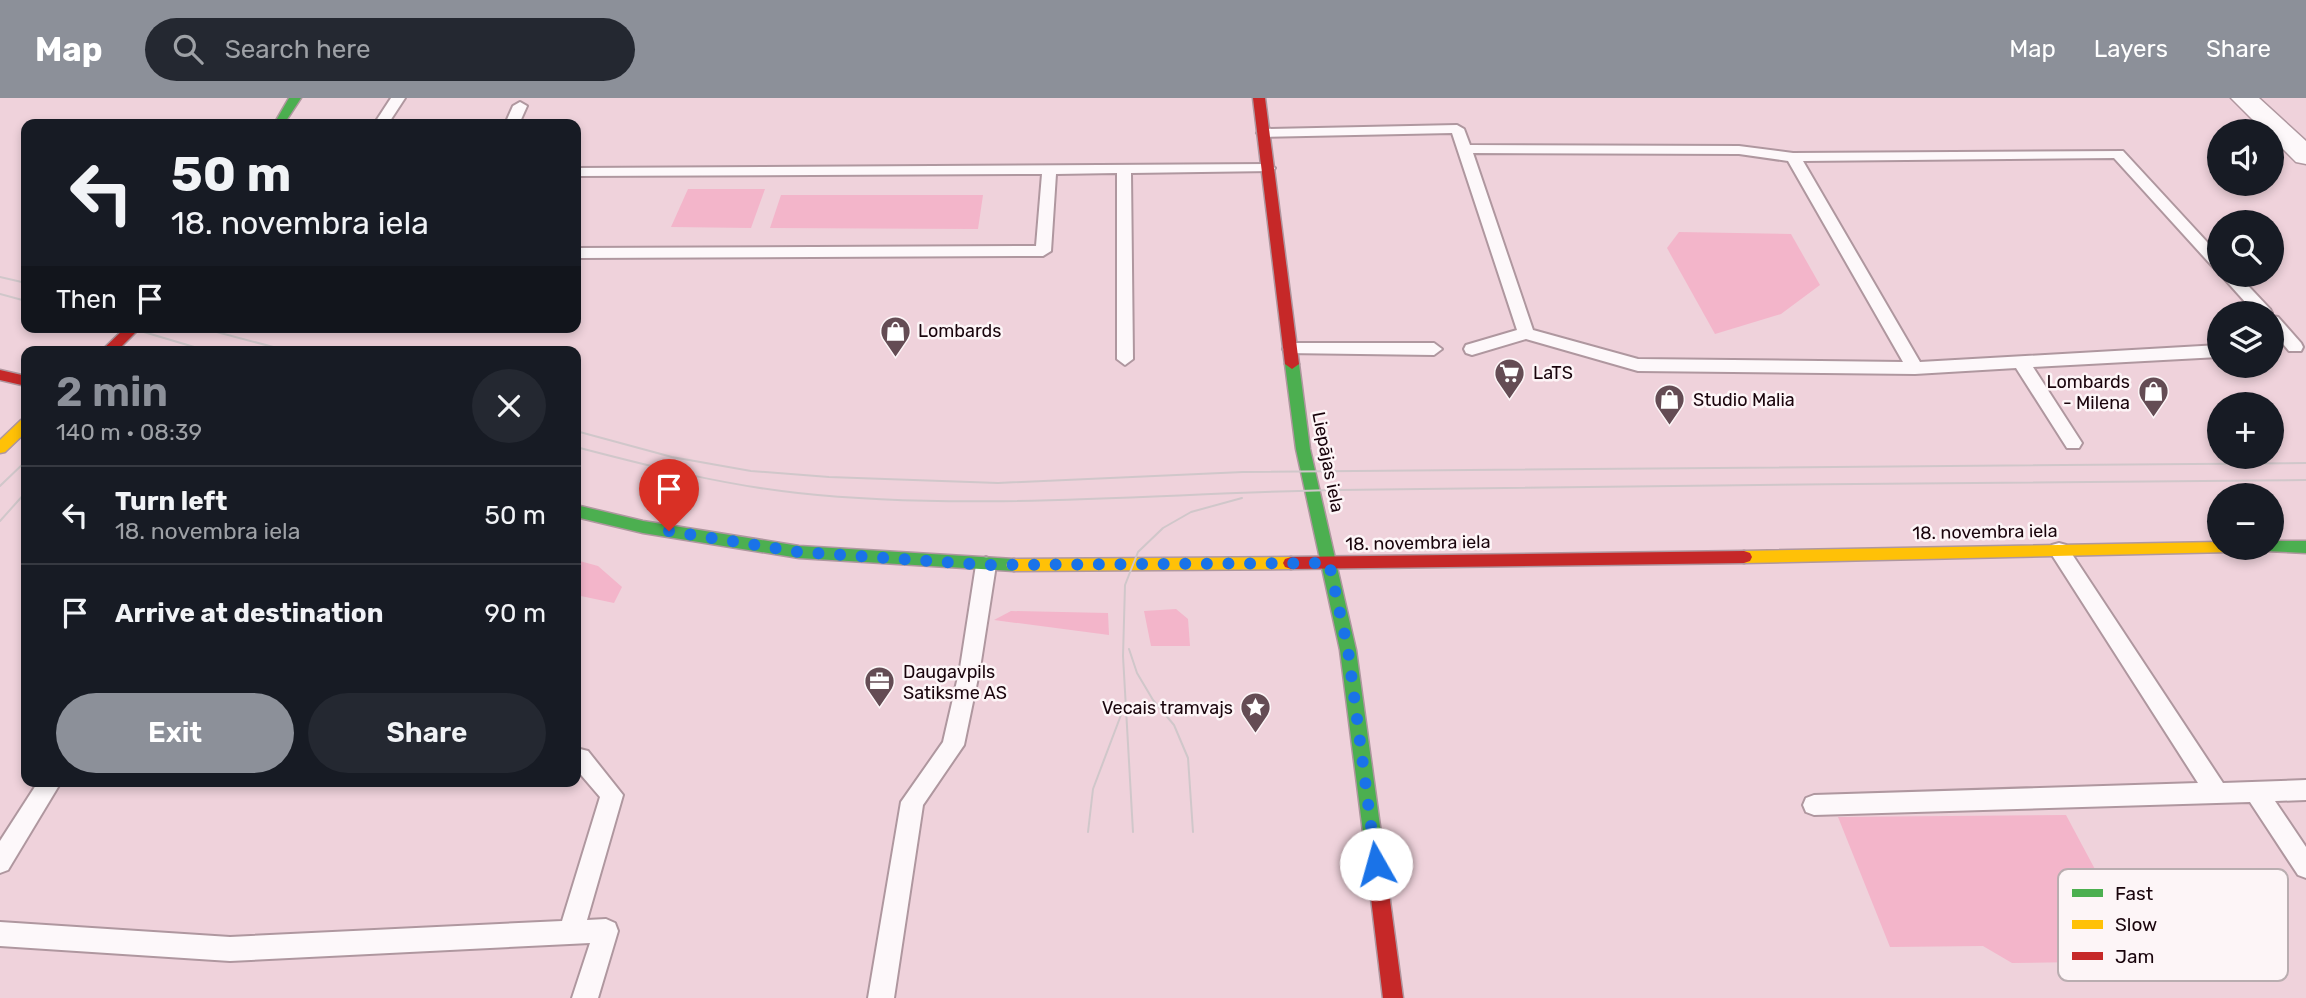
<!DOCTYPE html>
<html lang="en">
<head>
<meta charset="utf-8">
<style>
  body { margin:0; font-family:Rubik,sans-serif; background:#242831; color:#f1f3f6; height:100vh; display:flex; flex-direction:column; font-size:26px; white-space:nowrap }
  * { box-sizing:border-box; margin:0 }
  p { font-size:23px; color:#9ea1a6 }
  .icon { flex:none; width:38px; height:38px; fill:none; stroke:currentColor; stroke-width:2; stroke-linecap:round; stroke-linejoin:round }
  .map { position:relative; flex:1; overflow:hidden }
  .panel { position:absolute; left:21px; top:248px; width:560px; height:441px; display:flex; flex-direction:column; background:#171b24; border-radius:14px; box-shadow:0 4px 10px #0003 }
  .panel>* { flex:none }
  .banner { position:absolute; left:21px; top:21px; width:560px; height:214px; border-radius:14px; box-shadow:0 4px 10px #0003; background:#171b24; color:#f1f3f6; overflow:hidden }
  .controls { position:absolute; left:2207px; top:21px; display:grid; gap:14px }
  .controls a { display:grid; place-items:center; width:77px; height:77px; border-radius:50%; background:#171b24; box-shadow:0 4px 10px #0003; font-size:35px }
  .pin { position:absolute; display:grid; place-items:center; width:60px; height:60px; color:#fff; margin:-72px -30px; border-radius:50% 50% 50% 0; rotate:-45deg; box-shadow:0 0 7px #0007 }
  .pin .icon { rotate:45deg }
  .me { position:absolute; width:77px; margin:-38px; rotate:353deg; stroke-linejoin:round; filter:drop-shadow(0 0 5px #0008) }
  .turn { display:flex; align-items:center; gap:24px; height:147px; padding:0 35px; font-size:32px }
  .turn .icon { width:91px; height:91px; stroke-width:2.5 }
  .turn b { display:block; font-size:49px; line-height:60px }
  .then { display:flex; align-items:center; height:66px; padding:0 35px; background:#0003; gap:14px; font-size:26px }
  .round { display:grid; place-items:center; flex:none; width:74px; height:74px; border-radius:37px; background:#242831 }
  .summary { display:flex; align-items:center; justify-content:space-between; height:119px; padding:0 35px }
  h1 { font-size:42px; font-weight:600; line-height:52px; color:#8c9099 }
  .cta { display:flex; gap:14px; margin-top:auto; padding:14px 35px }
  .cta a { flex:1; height:80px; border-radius:42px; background:#8c9099; color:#fff; font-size:28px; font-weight:600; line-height:80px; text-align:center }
  .cta a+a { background:#242831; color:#f1f3f6 }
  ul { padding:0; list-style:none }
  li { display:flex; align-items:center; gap:21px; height:98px; padding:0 35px; border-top:2px solid #363941 }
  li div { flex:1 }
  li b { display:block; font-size:26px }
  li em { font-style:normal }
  header { display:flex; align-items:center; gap:42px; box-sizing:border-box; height:98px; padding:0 35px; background:#8c9099; color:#fff }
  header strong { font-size:33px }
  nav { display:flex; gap:38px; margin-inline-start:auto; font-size:24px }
  .search { width:490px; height:63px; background:#242831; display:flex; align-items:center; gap:18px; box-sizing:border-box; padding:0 24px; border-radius:38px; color:#9ea1a6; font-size:26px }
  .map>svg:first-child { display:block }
</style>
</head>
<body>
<header>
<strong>Map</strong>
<div class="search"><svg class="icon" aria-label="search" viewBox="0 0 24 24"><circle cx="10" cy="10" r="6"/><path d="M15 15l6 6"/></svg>Search here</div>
<nav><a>Map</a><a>Layers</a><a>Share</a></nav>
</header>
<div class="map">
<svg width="2306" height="900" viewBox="0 0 2306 900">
  <rect width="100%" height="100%" fill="#efd2db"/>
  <g fill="#f3b5ca">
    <path d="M 688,91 L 765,91 L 751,130 L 671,129 Z"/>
    <path d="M 781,97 L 983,97 L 978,131 L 770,130 Z"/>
    <path d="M 1679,134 L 1791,136 L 1820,187 L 1781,216 L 1715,236 L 1667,150 Z"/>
    <path d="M 576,462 L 598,468 L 622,489 L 614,505 L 576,497 Z"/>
    <path d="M 1176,511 L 1188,521 L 1190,548 L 1151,548 L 1144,513 Z"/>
    <path d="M 1011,513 L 1108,515 L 1109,537 L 994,522 Z"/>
    <path d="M 2066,717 L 2144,863 L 2012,865 L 1983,848 L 1890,849 L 1838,719 Z"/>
  </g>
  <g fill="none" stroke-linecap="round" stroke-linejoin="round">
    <defs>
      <g id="lane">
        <path d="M 391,0 L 405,0 L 388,26 L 374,26 Z"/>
        <path d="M 520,4 L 527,8 L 519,26 L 505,26 L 513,8 Z"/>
        <path d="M 1457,27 L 1464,31 L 1470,47 L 1739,48 L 1793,55 L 2123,53 L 2219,157 L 2219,171 L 2213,169 L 2114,60 L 1803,63 L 1920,264 L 2219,247 L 2219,259 L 2033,269 L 2082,345 L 2079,350 L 2067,350 L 2016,270 L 1915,276 L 1638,273 L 1526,241 L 1472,257 L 1466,255 L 1464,251 L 1466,247 L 1517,232 L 1452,35 L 1264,39 L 1257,35 L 1264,31 ZM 1473,55 L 1739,56 L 1788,63 L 1903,264 L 1638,261 L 1533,232 Z"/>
        <path d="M 1268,66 L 1275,70 L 1273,73 L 1131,75 L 1133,261 L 1125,267 L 1117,261 L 1117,75 L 1056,76 L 1051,153 L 1043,158 L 576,160 L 576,150 L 1036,148 L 1042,76 L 576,78 L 576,70 Z"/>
        <path d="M 2221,177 L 2238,177 L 2270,211 L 2272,215 L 2272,216 L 2255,215 Z"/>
        <path d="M 2272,218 L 2278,219 L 2301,245 L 2303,249 L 2301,253 L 2289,253 L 2272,233 Z"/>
        <path d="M 1291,245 L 1434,245 L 1442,251 L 1434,257 L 1285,255 L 1283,251 L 1285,247 Z"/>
        <path d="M 2059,445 L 2066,447 L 2223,685 L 2306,682 L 2306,702 L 2275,703 L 2306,749 L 2306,780 L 2298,777 L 2250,704 L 1814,717 L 1806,714 L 1803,707 L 1806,700 L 1814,697 L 2198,685 L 2052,457 L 2049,452 L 2052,447 Z"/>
        <path d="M 986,459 L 993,462 L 996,467 L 980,570 L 964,647 L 923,707 L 894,900 L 868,900 L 901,704 L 943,644 L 960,570 L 976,467 L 979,462 Z"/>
        <path d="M 576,650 L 588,653 L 623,697 L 587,822 L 606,821 L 615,825 L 618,833 L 598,900 L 572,900 L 590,845 L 230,863 L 0,848 L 0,824 L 230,839 L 562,823 L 600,699 L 576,671 Z"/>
        <path d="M 38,684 L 61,684 L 8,772 L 0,775 L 0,743 Z"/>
      </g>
      <path id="street" d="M 2231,0 L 2259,0 L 2306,43 L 2306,66 L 2296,64 L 2272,40 L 2272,33 L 2264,33 Z"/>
      <g id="fast">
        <path d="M 289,0 L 301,0 L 284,26 L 274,26 Z"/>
        <path d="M 1292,261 L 1299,266 L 1310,351 L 1356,552 L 1383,750 L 1381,756 L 1374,759 L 1367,756 L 1365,750 L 1340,552 L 1296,351 L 1285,266 Z"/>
        <path d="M 576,407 L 643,423 L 799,448 L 1014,461 L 1020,463 L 1022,467 L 1020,471 L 1014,473 L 799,460 L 643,435 L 576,419 Z"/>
        <path d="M 2272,443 L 2306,443 L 2306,455 L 2266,453 L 2265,450 L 2272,450 Z"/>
      </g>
      <g id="slow">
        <path d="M 26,321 L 26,334 L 5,354 L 0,355 L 0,342 L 21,322 Z"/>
        <path d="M 2219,444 L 2219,450 L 2232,450 L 2230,454 L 1744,465 L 1738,463 L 1736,459 L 1738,455 L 1744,453 Z"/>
        <path d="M 1291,459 L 1297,461 L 1299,465 L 1297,469 L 1291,471 L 1014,473 L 1008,471 L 1006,467 L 1008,463 L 1014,461 Z"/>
      </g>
      <g id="jam">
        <path d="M 1253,0 L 1265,0 L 1299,266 L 1292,271 L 1285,266 Z"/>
        <path d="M 126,229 L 141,229 L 116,254 L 100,254 Z"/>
        <path d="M 0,272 L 26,278 L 26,288 L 0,282 Z"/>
        <path d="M 1744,453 L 1750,455 L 1752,459 L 1750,463 L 1744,465 L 1291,471 L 1285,469 L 1283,465 L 1285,461 L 1291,459 Z"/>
        <path d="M 1374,741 L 1381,744 L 1383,750 L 1403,900 L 1383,900 L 1365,750 L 1367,744 Z"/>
      </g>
    </defs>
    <use href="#lane" stroke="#af979f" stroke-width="4"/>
    <use href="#street" stroke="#af979f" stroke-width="3"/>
    <use href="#fast" stroke="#af979f" stroke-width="3"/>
    <use href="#slow" stroke="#af979f" stroke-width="3"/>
    <use href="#jam" stroke="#af979f" stroke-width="3"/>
    <use href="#lane" fill="#fdf8fa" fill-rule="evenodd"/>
    <use href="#street" fill="#fdf8fa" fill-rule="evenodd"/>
    <use href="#fast" fill="#4caf50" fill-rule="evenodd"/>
    <use href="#slow" fill="#ffc107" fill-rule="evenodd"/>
    <use href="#jam" fill="#c62828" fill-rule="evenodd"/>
    <g stroke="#d0c7ca" stroke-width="2">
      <path d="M 0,179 L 26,185"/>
      <path d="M 0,196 L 26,203"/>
      <path d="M 127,229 L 211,254"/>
      <path d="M 198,229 L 292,254"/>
      <path d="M 576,333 L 672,359 L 751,373 L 829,379 L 998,385 L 1243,374 L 2306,365"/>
      <path d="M 576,349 C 649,368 723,387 798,395 C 975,414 1160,395 1338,392 C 1661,387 1983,385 2306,382"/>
      <path d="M 0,388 L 26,363"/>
      <path d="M 0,423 L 26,394"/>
      <path d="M 1129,551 L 1137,575 L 1153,602 L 1174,627 L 1188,660 L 1193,734"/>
      <path d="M 1088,734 L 1093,691 L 1124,609"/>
      <path d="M 1133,734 L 1123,558 L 1125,487 L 1138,454 L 1163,430 L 1191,414 L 1242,400"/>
    </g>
  </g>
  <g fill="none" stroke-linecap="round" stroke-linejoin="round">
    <path stroke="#1a73e8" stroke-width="12" stroke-dasharray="0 21.6" d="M 669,433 L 799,454 L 986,467 L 1329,465 L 1348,552 L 1376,766"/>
  </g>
  <defs>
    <symbol id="shop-pin" viewBox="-11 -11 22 30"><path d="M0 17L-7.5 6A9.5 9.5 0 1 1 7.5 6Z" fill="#644c54" stroke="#fdf5f7"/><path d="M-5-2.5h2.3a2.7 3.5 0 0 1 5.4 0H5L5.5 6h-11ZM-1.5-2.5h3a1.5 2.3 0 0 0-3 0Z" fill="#fff"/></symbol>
    <symbol id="supermarket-pin" viewBox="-11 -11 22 30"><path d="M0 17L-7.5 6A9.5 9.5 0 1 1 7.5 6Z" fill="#644c54" stroke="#fdf5f7"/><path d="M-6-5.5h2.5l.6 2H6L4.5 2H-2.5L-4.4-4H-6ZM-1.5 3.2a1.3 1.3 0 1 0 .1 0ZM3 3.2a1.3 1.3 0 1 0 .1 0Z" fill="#fff"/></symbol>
    <symbol id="office-pin" viewBox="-11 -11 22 30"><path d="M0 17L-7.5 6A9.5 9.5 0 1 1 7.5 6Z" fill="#644c54" stroke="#fdf5f7"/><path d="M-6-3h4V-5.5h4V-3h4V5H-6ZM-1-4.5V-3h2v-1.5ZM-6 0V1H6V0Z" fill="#fff"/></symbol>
    <symbol id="sight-pin" viewBox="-11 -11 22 30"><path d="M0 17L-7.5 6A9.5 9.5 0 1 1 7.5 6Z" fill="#644c54" stroke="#fdf5f7"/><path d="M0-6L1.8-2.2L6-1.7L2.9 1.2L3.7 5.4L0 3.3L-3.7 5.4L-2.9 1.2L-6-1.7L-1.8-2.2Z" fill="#fff"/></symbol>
  </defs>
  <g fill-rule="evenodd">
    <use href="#shop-pin" x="878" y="216" width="35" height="47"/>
    <use href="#supermarket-pin" x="1492" y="258" width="35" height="47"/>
    <use href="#shop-pin" x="2136" y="276" width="35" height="47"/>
    <use href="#shop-pin" x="1652" y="284" width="35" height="47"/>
    <use href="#office-pin" x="862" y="566" width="35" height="47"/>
    <use href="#sight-pin" x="1238" y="592" width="35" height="47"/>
  </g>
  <g text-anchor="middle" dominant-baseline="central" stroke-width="5" stroke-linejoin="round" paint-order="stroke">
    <g font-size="18" fill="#19040c" stroke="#fdf5f7" text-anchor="start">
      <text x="918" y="233">Lombards</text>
      <text x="1533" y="275">LaTS</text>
      <text x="2130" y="284" text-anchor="end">Lombards<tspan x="2130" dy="21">- Milena</tspan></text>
      <text x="1693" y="302">Studio Malia</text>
      <text x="903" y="574">Daugavpils<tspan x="903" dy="21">Satiksme AS</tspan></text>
      <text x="1233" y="610" text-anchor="end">Vecais tramvajs</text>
    </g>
    <g font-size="18" fill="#19040c" stroke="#fdf5f7">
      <text transform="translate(1328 364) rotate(79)">Liepājas iela</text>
      <text transform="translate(1985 434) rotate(-1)">18. novembra iela</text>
      <text transform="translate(1418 445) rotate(-1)">18. novembra iela</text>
    </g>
  </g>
  <rect x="2058" y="771" width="230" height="112" rx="10" fill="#fdf5f7" stroke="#b9adb0" stroke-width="2"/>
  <rect x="2072" y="791" width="31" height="8" fill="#4caf50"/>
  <rect x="2072" y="822" width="31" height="9" fill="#ffc107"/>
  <rect x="2072" y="854" width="31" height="8" fill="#c62828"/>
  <g font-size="19" fill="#19040c">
    <text x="2115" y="802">Fast</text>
    <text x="2115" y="833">Slow</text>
    <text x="2115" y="865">Jam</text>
  </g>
</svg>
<div class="controls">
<a><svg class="icon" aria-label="sound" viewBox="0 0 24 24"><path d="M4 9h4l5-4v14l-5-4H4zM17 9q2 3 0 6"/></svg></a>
<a><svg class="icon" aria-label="search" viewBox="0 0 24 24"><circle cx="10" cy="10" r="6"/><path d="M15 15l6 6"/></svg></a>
<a><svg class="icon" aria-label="layers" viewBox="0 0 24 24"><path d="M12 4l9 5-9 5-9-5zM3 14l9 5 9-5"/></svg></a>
<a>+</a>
<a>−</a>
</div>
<div class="pin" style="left:669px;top:433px;background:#d93025"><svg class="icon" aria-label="arrive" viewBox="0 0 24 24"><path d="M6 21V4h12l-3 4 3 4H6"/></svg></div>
<svg class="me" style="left:1376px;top:766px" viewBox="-20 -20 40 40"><circle r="19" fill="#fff"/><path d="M0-13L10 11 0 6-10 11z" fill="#1a73e8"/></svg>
<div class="banner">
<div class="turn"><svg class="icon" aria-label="left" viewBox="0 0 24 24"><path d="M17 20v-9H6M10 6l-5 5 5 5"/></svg><div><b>50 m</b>18. novembra iela</div></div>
<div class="then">Then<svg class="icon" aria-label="arrive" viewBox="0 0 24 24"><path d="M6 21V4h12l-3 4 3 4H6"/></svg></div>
</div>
<section class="panel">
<div class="summary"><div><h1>2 min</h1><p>140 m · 08:39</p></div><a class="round"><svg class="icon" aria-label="close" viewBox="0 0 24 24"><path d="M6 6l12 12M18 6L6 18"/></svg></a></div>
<ul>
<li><svg class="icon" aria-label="left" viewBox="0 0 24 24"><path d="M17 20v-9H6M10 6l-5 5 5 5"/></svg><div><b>Turn left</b><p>18. novembra iela</p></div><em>50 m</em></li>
<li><svg class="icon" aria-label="arrive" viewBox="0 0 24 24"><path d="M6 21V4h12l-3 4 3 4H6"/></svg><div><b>Arrive at destination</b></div><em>90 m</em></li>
</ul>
<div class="cta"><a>Exit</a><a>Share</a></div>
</section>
</div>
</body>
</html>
